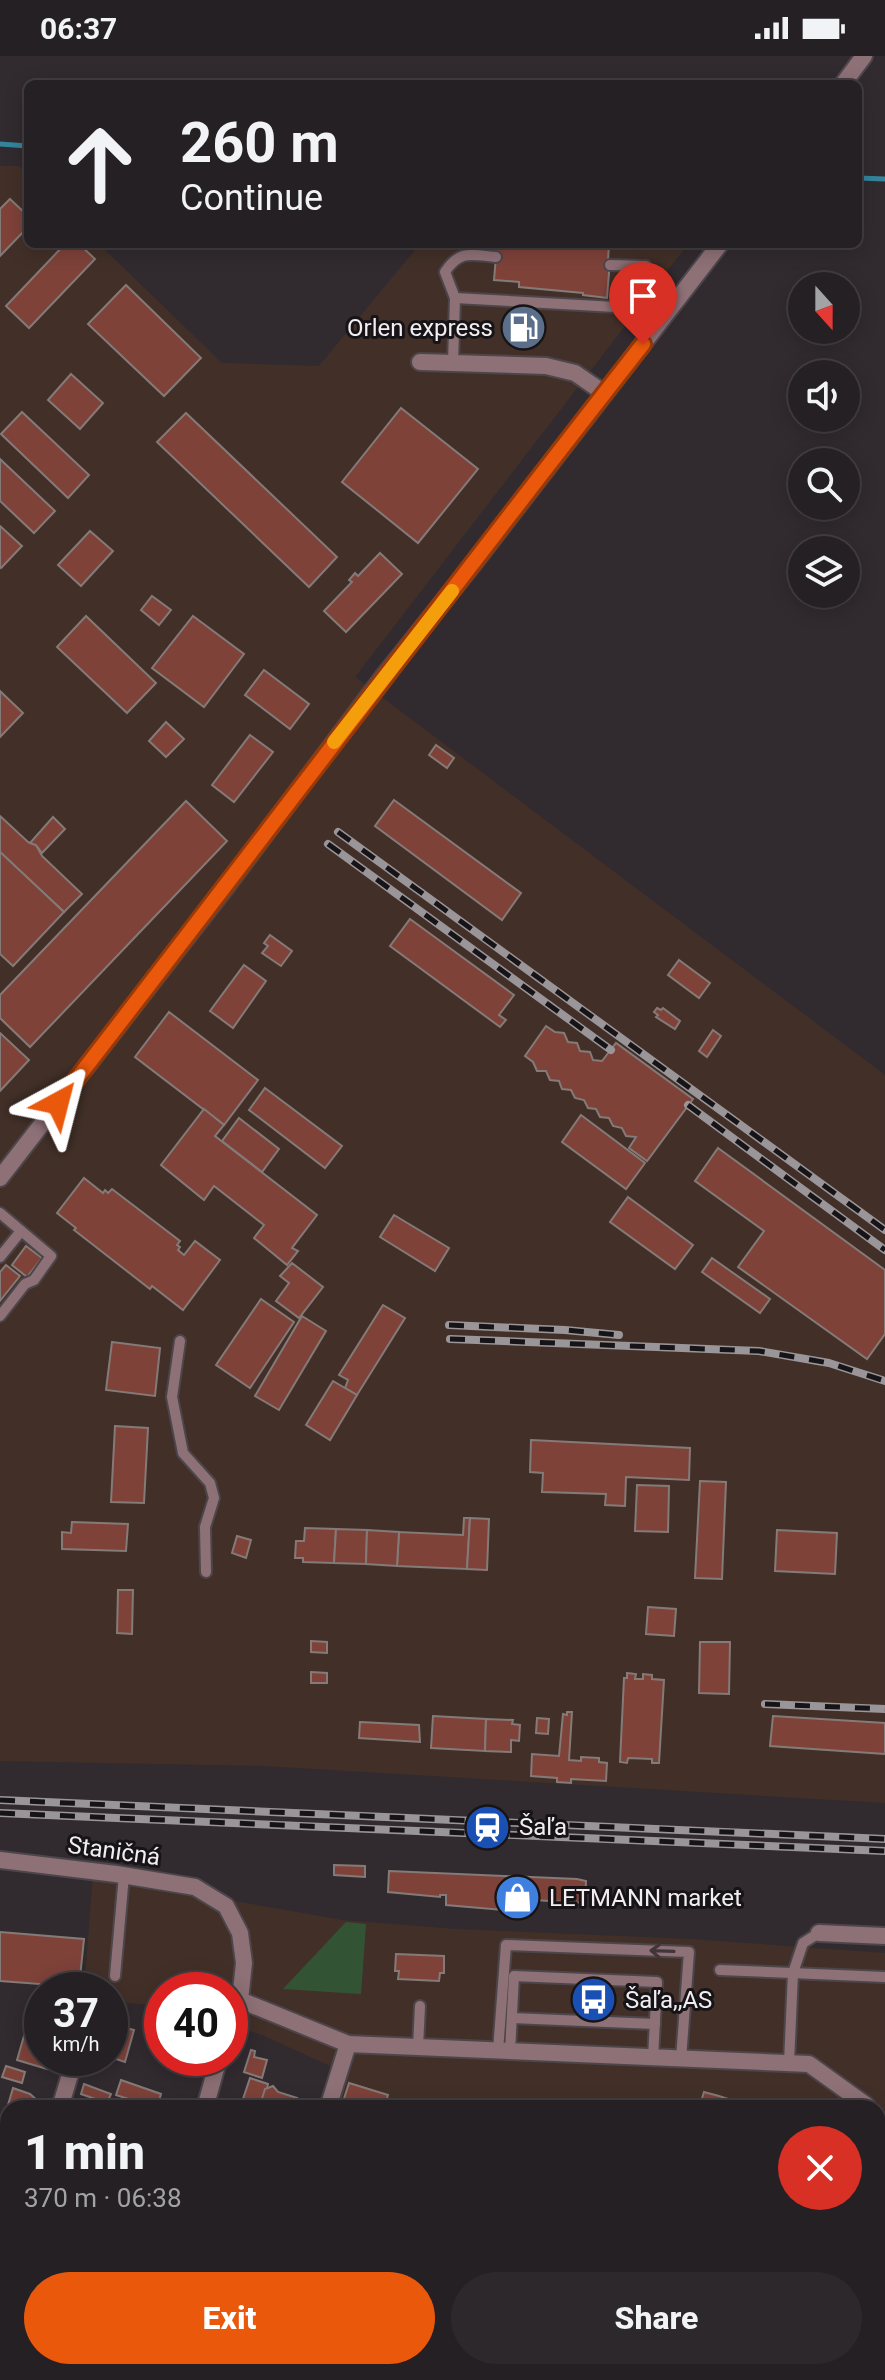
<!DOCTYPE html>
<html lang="en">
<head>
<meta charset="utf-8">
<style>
  body { margin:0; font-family:Roboto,sans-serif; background:#2d282c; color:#f1f3f6; height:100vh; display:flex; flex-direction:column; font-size:30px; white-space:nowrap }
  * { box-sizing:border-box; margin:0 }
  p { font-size:26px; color:#a3a3a6 }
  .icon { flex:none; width:44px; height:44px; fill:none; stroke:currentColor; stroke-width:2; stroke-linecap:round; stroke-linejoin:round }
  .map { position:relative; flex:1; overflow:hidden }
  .side { position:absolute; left:0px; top:2044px; width:886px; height:280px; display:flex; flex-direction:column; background:#252024; border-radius:24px 24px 0 0; box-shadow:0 4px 20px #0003,0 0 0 2px #423e41 }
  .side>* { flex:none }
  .top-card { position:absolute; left:24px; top:24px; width:838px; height:168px; border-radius:12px; box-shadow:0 4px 20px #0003,0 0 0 2px #423e41; background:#252024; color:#f1f3f6; overflow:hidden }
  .needle { width:52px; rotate:159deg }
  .tools { position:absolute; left:788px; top:216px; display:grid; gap:16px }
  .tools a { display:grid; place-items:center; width:72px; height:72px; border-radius:50%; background:#252024; box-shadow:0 4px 20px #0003,0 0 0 2px #423e41; font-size:40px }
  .speed { position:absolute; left:24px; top:1916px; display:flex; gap:16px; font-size:40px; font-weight:700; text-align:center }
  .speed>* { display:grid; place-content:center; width:104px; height:104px; border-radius:50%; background:#252024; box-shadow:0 4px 20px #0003,0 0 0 2px #423e41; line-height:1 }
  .speed small { font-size:20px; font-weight:400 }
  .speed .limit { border:12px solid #d22; background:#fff; color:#111 }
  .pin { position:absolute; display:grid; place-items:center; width:68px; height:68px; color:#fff; margin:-82px -34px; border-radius:50% 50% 50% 0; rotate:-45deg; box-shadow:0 0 8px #0007 }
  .pin .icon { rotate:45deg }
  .me { position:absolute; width:88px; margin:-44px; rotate:38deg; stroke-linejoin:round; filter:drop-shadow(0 0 6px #0008) }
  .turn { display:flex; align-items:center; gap:28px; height:168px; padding:0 24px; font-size:36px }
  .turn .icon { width:104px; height:104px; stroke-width:2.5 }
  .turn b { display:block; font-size:56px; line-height:68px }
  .round { display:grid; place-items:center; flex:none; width:84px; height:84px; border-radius:42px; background:#2d282c }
  .headline { display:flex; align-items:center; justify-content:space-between; height:136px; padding:0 24px }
  h1 { font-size:48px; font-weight:800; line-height:60px }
  .action { display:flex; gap:16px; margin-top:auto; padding:16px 24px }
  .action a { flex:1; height:92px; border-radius:48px; background:#ea580c; color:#fff; font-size:32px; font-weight:800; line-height:92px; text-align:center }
  .action a+a { background:#2d282c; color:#f1f3f6 }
  .status { display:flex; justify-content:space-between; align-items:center; height:56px; padding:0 40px; background:#252024; direction:ltr }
  .status svg { height:22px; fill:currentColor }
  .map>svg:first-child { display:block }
</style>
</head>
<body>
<div class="status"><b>06:37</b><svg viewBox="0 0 49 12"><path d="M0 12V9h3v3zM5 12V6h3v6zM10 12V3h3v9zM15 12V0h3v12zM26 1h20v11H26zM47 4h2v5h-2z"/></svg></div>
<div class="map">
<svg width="885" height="2324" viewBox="0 0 885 2324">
  <rect width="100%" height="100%" fill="#312b30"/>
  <g fill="#423028">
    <path d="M 0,110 L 19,110 L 28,118 L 28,188 L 99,188 L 222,307 L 319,310 L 420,188 L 688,188 L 355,621 L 885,1019 L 885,1747 L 266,1710 L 0,1705 Z"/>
    <path d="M 93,1820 L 342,1864 L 455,1873 L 690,1883 L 885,1897 L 885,2324 L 373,2324 L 349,2316 L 878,2316 L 878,2052 L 332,2052 L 341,2015 L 262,1979 L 230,1968 L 230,1934 L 162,1934 L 162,1950 L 110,1945 L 110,1934 L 84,1934 Z"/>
  </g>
  <path fill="#335434" d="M 346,1866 L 366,1868 L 361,1938 L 283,1933 Z"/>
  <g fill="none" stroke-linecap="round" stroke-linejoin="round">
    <g stroke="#34859c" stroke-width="5">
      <path d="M 0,88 L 28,90"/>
      <path d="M 858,122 L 885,123"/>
    </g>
  </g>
  <g fill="#7e4239" stroke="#847a78" stroke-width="2">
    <path d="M 10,143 L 28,160 L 28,171 L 0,200 L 0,153 Z"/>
    <path d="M 65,188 L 79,188 L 95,203 L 29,272 L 6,250 Z"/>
    <path d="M 497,188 L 609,188 L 608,204 L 610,204 L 607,242 L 583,239 L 583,237 L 519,231 L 519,226 L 494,224 Z"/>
    <path d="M 126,229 L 201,302 L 164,340 L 88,268 Z"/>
    <path d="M 71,318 L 103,347 L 80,373 L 48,344 Z"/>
    <path d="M 401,352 L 478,413 L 418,487 L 342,426 Z"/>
    <path d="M 22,356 L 89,419 L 68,442 L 1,378 Z"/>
    <path d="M 186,357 L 337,501 L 309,531 L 157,386 Z"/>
    <path d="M 0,403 L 55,455 L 34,477 L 0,445 Z"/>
    <path d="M 0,470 L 22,490 L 1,512 L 0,511 Z"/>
    <path d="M 90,475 L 113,495 L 81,530 L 58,509 Z"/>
    <path d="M 380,497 L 402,518 L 346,576 L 324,555 L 352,526 L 349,524 L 355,517 L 358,520 Z"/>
    <path d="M 152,540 L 171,554 L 159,569 L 141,554 Z"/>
    <path d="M 86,560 L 156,627 L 127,657 L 57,591 Z"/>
    <path d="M 193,560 L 244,598 L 204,651 L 152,612 Z"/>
    <path d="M 264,614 L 309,648 L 290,673 L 245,639 Z"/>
    <path d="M 0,635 L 23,657 L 0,681 Z"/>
    <path d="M 166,666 L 184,683 L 166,701 L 149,685 Z"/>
    <path d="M 250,679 L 273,696 L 234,746 L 212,729 Z"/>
    <path d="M 436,689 L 454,702 L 447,712 L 429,699 Z"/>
    <path d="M 394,744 L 521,837 L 502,864 L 375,770 Z"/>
    <path d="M 186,745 L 227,785 L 30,991 L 0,962 L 0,939 Z"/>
    <path d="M 0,760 L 28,786 L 36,789 L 42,800 L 82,838 L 64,856 L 0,796 Z"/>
    <path d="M 53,761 L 65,773 L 42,797 L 36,789 L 30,787 Z"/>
    <path d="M 0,796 L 64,856 L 13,910 L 0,898 Z"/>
    <path d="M 410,863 L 514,939 L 499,959 L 506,964 L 500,971 L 390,890 Z"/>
    <path d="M 270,879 L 292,895 L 281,910 L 262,897 L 268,890 L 264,887 Z"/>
    <path d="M 679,904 L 710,927 L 699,942 L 668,919 Z"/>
    <path d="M 244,909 L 266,925 L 233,972 L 210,955 Z"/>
    <path d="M 657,952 L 661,954 L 663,952 L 680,965 L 675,973 L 656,961 L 658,959 L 654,956 Z"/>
    <path d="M 169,956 L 258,1024 L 224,1069 L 135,1001 Z"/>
    <path d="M 546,970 L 555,976 L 564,977 L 568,986 L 577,987 L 580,995 L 590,996 L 593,1004 L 602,1005 L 616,987 L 693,1043 L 647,1105 L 629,1092 L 636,1081 L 626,1080 L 622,1072 L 613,1070 L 609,1062 L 600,1061 L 596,1053 L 588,1052 L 584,1044 L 575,1042 L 571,1034 L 562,1033 L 559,1025 L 550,1024 L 546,1015 L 537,1015 L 533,1006 L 525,1000 Z"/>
    <path d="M 713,974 L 721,980 L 707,1001 L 699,995 Z"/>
    <path d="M 0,977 L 29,1004 L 0,1035 Z"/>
    <path d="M 265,1032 L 342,1090 L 325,1112 L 249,1054 Z"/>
    <path d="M 204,1053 L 224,1069 L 215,1080 L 317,1159 L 292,1192 L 298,1195 L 287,1209 L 254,1182 L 264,1169 L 214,1130 L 204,1144 L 161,1109 Z"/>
    <path d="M 581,1059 L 645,1107 L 626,1133 L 562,1086 Z"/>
    <path d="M 239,1062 L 279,1093 L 262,1116 L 222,1085 Z"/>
    <path d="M 718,1092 L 885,1214 L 885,1278 L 867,1303 L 738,1211 L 764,1175 L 695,1125 Z"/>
    <path d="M 84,1122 L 103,1137 L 105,1134 L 108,1137 L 112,1133 L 180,1185 L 177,1189 L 180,1191 L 178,1194 L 184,1199 L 195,1185 L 220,1204 L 183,1254 L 152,1230 L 150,1233 L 74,1174 L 76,1172 L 57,1157 Z"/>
    <path d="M 628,1141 L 693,1189 L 675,1213 L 610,1166 Z"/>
    <path d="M 394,1159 L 449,1192 L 435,1215 L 380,1181 Z"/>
    <path d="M 26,1190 L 42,1202 L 27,1221 L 12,1209 Z"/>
    <path d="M 712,1202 L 770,1243 L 760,1257 L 702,1216 Z"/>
    <path d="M 292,1207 L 323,1231 L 299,1262 L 276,1245 L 289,1227 L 280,1220 Z"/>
    <path d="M 6,1209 L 20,1220 L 0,1245 L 0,1216 Z"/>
    <path d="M 261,1243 L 294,1266 L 250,1332 L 216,1309 Z"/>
    <path d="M 383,1249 L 405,1262 L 357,1339 L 345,1332 L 348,1324 L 339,1319 Z"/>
    <path d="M 302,1260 L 326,1275 L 279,1354 L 255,1340 Z"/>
    <path d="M 112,1286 L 160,1292 L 155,1340 L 106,1334 Z"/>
    <path d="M 333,1325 L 357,1339 L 330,1384 L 306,1369 Z"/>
    <path d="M 115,1370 L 148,1372 L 144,1447 L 111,1446 Z"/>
    <path d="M 531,1384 L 690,1392 L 689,1424 L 626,1421 L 625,1450 L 605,1449 L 606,1438 L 542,1436 L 543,1417 L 530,1416 Z"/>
    <path d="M 700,1425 L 726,1426 L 722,1523 L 695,1522 Z"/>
    <path d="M 637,1429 L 669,1430 L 668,1476 L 635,1475 Z"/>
    <path d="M 464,1462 L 470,1462 L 467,1513 L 397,1510 L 399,1476 L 463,1479 Z"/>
    <path d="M 470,1462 L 489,1463 L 487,1514 L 467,1513 Z"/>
    <path d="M 72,1466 L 128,1468 L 126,1495 L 62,1493 L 62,1476 L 71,1477 Z"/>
    <path d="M 305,1472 L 336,1473 L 334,1507 L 303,1506 L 303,1502 L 295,1502 L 296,1485 L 304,1485 Z"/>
    <path d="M 336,1473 L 367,1474 L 366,1508 L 334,1507 Z"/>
    <path d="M 367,1474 L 399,1476 L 397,1510 L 366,1508 Z"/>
    <path d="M 777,1474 L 837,1477 L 835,1518 L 775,1515 Z"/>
    <path d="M 237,1480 L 251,1484 L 246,1502 L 232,1497 Z"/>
    <path d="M 118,1534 L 133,1534 L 132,1578 L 117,1577 Z"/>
    <path d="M 648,1551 L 676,1553 L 674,1580 L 646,1578 Z"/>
    <path d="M 311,1585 L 327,1586 L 327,1597 L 311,1596 Z"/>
    <path d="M 700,1586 L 730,1586 L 729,1638 L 699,1637 Z"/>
    <path d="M 311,1616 L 327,1617 L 327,1627 L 311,1627 Z"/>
    <path d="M 627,1617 L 636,1618 L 635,1623 L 643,1623 L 643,1618 L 652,1619 L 652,1623 L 664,1624 L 659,1707 L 652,1707 L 652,1703 L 628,1702 L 627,1707 L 620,1706 L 624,1622 L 627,1622 Z"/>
    <path d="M 567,1656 L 572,1656 L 569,1704 L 581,1705 L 581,1701 L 599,1702 L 599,1706 L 607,1707 L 606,1725 L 571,1723 L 571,1727 L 557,1726 L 557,1722 L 531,1720 L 532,1698 L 559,1700 L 563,1658 L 567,1659 Z"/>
    <path d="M 433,1660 L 486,1663 L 485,1695 L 431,1692 Z"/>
    <path d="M 773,1660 L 885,1667 L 885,1698 L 770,1690 Z"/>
    <path d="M 537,1662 L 549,1663 L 548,1678 L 536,1677 Z"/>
    <path d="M 486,1663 L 513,1664 L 512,1668 L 520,1669 L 519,1685 L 511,1684 L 511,1696 L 485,1695 Z"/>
    <path d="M 360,1666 L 419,1669 L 420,1686 L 359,1682 Z"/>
    <path d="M 334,1809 L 365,1810 L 365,1821 L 334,1819 Z"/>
    <path d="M 389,1815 L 577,1823 L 586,1825 L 585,1847 L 533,1844 L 533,1853 L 503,1851 L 503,1854 L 446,1849 L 446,1839 L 440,1839 L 440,1841 L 388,1836 Z"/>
    <path d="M 0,1876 L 84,1883 L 79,1931 L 0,1925 Z"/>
    <path d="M 396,1898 L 444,1900 L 444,1917 L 440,1917 L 439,1925 L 398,1923 L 399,1915 L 395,1915 Z"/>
    <path d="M 110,1968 L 134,1974 L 125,2006 L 110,2001 Z"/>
    <path d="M 26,1973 L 42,1979 L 42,2002 L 51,2002 L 47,2013 L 17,2004 Z"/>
    <path d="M 251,1994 L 255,1995 L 254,2001 L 267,2004 L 262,2022 L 244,2016 Z"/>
    <path d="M 6,2010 L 25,2016 L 22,2027 L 2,2021 Z"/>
    <path d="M 250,2022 L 268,2028 L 267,2033 L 259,2052 L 240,2052 Z"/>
    <path d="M 121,2024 L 161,2038 L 157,2052 L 116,2039 Z"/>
    <path d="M 349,2027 L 388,2039 L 384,2052 L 341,2052 Z"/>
    <path d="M 84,2028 L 111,2038 L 107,2047 L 81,2038 Z"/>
    <path d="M 273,2030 L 278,2036 L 297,2042 L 294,2052 L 259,2052 L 265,2033 Z"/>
    <path d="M 13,2032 L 30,2038 L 38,2045 L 36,2052 L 8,2052 L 8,2068 L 3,2066 Z"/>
    <path d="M 704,2036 L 719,2040 L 756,2052 L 699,2052 Z"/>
    <path d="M 0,2088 L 8,2090 L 8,2124 L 0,2121 Z"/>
    <path d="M 0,2174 L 8,2176 L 8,2191 L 0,2217 Z"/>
    <path d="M 879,2293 L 885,2295 L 885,2324 L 870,2324 L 872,2316 L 878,2316 Z"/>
    <path d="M 8,2301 L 8,2316 L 34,2316 L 32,2321 L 26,2321 L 28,2324 L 0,2324 Z"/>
    <path d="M 37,2316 L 60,2316 L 57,2324 L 38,2324 L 35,2322 Z"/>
    <path d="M 153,2316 L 164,2316 L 185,2324 L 150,2324 Z"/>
    <path d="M 167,2316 L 226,2316 L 223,2324 L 190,2324 Z"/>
    <path d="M 258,2316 L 289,2316 L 302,2320 L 301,2324 L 256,2324 Z"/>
    <path d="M 552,2316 L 629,2316 L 627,2324 L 549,2324 Z"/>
  </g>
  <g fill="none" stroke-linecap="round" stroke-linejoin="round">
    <defs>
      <g id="service">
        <path d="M 455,242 L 633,252 L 645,236 L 646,210 L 610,209"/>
        <path d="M 453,307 L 455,242 L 445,216 C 460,193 472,199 496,201"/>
        <path d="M 0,1157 L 51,1200 L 34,1224 L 25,1228 L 0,1260"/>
        <path d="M 0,1201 L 21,1175"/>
        <path d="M 180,1285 L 172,1341 L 183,1397 L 210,1427 L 214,1442 L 205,1471 L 206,1516"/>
        <path d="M 720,1914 L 885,1921"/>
        <path d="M 115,1920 L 124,1819"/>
        <path d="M 512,1962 L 655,1968"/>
        <path d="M 418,1991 L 420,1950"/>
        <path d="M 498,1995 L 506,1889 L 689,1896 L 681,2003"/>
        <path d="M 510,1995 L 514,1920 L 657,1926 L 653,2002"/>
        <path d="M 789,2007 L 793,1917 L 803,1887 L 819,1877"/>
      </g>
      <g id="minor">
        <path d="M 420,306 L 546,310 L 575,317 L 604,337"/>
        <path d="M 0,1804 L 116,1818 L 195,1831 L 226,1850 L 240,1877 L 244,1907 L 240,1944 L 230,1967"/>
        <path d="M 819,1877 L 885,1880"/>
        <path d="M 240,1944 L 348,1988 L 809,2008 L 866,2049 L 865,2052"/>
        <path d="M 60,2052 L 75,2002"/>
        <path d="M 205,2052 L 219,2002"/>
        <path d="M 328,2052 L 348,1988"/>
        <path d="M 0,2254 L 8,2227"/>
        <path d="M 127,2324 L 130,2316"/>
        <path d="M 243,2324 L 245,2316"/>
        <path d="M 788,2324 L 790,2316"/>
      </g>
      <g id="tertiary">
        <path d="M 843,28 L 864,0"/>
        <path d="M 0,1122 L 226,831 L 383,621 L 474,507 L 720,188"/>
      </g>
    </defs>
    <use href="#service" stroke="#4c464b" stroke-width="14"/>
    <use href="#minor" stroke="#4c464b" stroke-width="20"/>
    <use href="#tertiary" stroke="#4c464b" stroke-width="20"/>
    <use href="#service" stroke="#8e7177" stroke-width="10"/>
    <use href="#minor" stroke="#8e7177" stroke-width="16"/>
    <use href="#tertiary" stroke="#8e7177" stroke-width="16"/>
    <defs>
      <g id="rail">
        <path d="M 338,776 L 885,1174"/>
        <path d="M 328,788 L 611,994"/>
        <path d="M 688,1049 L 885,1194"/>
        <path d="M 449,1269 L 565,1274 L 619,1279"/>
        <path d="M 450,1283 L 759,1295 L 829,1307 L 885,1325"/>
        <path d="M 765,1648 L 885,1653"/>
        <path d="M 0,1744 L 885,1783"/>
        <path d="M 0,1757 L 885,1795"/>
      </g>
    </defs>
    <use href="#rail" stroke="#9a9599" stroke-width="8"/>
    <use href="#rail" stroke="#171417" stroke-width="5" stroke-dasharray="15" stroke-linecap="butt"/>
  </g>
  <defs><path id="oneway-shaft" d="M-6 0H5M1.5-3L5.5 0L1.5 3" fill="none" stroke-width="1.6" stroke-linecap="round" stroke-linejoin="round" transform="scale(2)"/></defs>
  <use stroke="#413539" href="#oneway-shaft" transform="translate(662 1895) rotate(-178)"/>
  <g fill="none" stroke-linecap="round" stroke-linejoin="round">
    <defs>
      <path id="route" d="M 58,1047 C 254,794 446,539 643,288"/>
    </defs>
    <use href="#route" stroke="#983908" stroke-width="20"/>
    <use href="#route" stroke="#ea580c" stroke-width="14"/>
    <path stroke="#f59e0b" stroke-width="14" d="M 334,686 L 452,535"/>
  </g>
  <defs>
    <symbol id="fuel-disc" viewBox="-11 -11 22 22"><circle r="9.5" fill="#5c6f8a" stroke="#171417"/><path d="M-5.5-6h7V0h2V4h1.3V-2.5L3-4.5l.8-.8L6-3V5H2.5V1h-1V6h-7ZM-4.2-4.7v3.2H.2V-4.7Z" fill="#fff"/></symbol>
    <symbol id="station-disc" viewBox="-11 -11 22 22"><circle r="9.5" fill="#1a4fb4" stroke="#171417"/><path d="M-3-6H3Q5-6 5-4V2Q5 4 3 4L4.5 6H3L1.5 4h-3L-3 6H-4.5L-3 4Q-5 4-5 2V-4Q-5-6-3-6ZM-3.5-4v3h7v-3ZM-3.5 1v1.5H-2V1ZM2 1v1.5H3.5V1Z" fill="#fff"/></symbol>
    <symbol id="shop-disc" viewBox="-11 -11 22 22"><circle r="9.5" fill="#3f7fe0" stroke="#171417"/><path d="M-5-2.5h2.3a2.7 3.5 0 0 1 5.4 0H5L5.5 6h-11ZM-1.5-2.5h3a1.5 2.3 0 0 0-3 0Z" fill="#fff"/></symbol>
    <symbol id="bus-disc" viewBox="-11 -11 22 22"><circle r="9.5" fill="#1a4fb4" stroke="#171417"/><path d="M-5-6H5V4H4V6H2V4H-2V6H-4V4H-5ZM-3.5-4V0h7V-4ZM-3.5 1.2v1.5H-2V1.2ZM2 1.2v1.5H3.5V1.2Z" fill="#fff"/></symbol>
  </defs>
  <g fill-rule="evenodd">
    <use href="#fuel-disc" x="498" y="246" width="51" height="51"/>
    <use href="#station-disc" x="462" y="1746" width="51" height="51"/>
    <use href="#shop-disc" x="492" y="1816" width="51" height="51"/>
    <use href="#bus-disc" x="568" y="1918" width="51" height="51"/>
  </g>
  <g text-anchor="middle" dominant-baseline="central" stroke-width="6" stroke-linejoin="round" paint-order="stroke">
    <g font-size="24" fill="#f1edf0" stroke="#171417" text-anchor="start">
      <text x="493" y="272" text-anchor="end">Orlen express</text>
      <text x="519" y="1771">Šaľa</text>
      <text x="549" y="1842">LETMANN market</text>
      <text x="625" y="1944">Šaľa,,AS</text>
    </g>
    <g font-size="24" fill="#f1edf0" stroke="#171417">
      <text transform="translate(114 1795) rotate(8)">Staničná</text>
    </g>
  </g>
</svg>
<div class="tools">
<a><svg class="needle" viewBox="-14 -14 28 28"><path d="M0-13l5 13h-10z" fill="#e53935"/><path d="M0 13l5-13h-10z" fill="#a3a3a6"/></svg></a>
<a><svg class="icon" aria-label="sound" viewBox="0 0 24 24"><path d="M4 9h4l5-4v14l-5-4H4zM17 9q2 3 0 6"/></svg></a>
<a><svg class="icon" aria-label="search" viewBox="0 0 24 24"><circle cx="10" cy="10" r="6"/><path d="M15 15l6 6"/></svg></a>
<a><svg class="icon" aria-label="layers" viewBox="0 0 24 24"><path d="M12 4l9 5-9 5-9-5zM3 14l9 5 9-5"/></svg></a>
</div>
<div class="speed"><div>37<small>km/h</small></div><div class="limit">40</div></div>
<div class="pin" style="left:643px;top:288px;background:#d93025"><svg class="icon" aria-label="arrive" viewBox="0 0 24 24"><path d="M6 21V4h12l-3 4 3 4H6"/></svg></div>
<svg class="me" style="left:58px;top:1047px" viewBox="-20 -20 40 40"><path d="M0-17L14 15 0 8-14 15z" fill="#ea580c" stroke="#fff" stroke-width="4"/></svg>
<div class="top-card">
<div class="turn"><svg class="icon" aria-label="ahead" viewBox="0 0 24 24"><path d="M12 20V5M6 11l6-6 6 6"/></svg><div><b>260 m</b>Continue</div></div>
</div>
<section class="side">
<div class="headline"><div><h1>1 min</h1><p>370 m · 06:38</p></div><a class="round" style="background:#d93025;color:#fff"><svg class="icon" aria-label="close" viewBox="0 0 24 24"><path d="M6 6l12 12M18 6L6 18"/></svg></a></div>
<div class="action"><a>Exit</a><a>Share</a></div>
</section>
</div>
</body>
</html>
